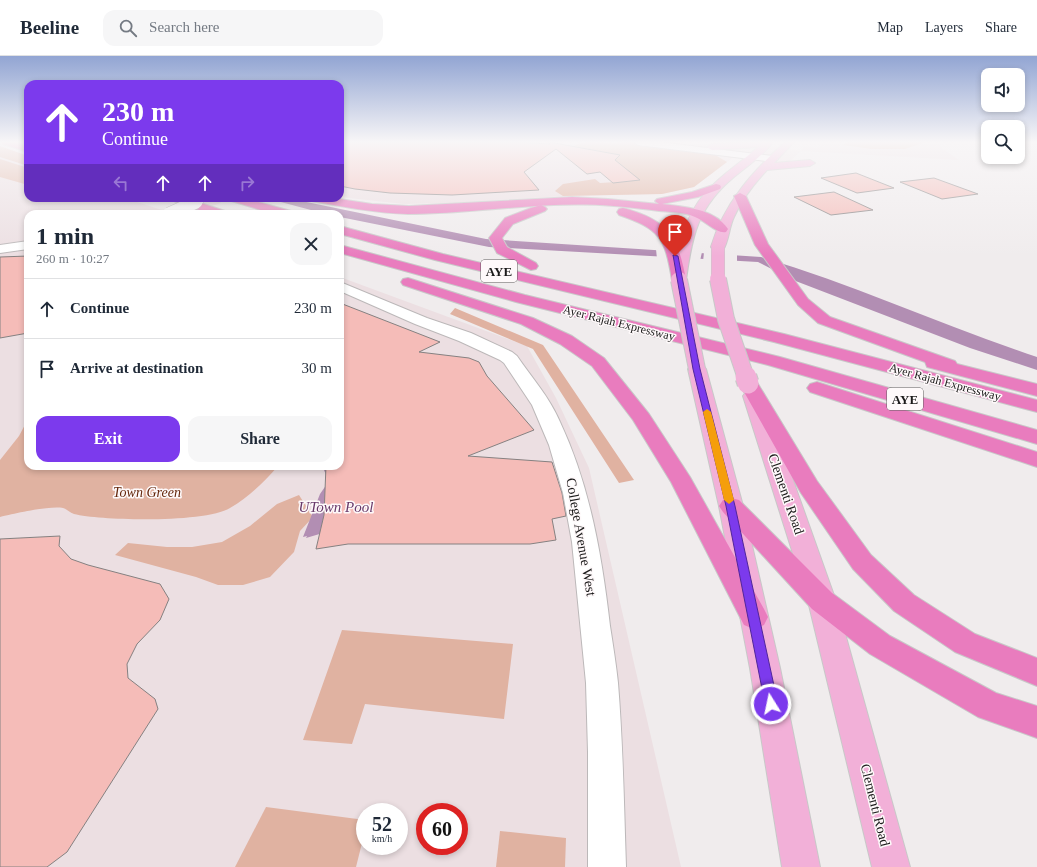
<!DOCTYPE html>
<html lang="en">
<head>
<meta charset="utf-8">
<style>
  body { margin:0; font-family:"Times New Roman",serif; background:#f6f6f7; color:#1f2937; height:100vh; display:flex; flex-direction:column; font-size:15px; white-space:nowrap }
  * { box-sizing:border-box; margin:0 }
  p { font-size:13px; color:#747a83 }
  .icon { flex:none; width:22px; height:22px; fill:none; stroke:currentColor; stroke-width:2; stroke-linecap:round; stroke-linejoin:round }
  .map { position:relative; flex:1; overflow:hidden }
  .details { position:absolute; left:24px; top:154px; width:320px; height:260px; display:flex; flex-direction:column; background:#fff; border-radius:12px; box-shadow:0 2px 6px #0003 }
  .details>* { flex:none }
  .banner { position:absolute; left:24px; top:24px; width:320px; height:122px; border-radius:12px; box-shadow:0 2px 6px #0003; background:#7c3aed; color:#fff; overflow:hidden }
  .buttons { position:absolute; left:981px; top:12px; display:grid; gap:8px }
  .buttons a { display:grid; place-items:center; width:44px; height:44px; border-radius:8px; background:#fff; box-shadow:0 2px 6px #0003; font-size:20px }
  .speed { position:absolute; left:356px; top:747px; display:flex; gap:8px; font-size:20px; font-weight:700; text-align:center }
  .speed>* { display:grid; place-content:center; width:52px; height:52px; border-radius:50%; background:#fff; box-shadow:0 2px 6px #0003; line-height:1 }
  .speed small { font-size:10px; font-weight:400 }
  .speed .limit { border:6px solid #d22; background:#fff; color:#111 }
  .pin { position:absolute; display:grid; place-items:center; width:34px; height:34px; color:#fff; margin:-41px -17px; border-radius:50% 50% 50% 0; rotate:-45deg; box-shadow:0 0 4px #0007 }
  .pin .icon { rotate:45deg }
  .me { position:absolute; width:44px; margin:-22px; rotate:350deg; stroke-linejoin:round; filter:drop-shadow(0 0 3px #0008) }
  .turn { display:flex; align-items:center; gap:14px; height:84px; padding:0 12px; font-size:18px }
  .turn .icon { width:52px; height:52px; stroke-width:2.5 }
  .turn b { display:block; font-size:28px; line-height:34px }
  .lanes { display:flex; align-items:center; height:38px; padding:0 12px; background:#0003; justify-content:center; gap:20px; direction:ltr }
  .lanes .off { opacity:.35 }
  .round { display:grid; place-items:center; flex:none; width:42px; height:42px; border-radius:12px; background:#f6f6f7 }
  .headline { display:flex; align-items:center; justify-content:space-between; height:68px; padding:0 12px }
  h1 { font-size:24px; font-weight:600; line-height:30px }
  .action { display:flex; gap:8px; margin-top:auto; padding:8px 12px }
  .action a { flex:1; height:46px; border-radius:12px; background:#7c3aed; color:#fff; font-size:16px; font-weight:600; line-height:46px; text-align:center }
  .action a+a { background:#f6f6f7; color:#1f2937 }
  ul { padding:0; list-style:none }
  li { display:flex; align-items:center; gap:12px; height:60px; padding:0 12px; border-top:1px solid #e0e1e3 }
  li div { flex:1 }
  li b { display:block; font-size:15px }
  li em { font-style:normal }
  header { display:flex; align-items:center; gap:24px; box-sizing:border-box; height:56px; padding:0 20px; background:#fff; border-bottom:1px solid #e0e1e3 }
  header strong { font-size:19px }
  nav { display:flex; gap:22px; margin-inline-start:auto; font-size:14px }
  .search { width:280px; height:36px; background:#f6f6f7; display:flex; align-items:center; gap:10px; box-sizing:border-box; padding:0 14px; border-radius:12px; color:#747a83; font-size:15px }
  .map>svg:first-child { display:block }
</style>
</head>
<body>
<header>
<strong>Beeline</strong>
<div class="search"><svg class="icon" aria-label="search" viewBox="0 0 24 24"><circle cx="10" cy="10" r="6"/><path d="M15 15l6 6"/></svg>Search here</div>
<nav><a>Map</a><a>Layers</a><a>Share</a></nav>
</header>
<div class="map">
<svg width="1037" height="811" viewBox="0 0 1037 811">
  <rect width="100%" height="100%" fill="#f0eced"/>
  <g fill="#ecdfe2" fill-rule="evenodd">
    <path d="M 340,86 L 759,86 L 757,89 L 801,95 L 804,91 L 818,92 L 823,86 L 961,86 L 944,88 L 941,89 L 940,91 L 959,104 L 801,95 L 788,107 L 735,100 L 694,131 L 662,138 L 563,140 L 450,147 L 404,148 L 340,141 Z"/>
    <path d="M 0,101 L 28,110 L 28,142 L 125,142 L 168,156 L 193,142 L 226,142 L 220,147 L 195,158 L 28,158 L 28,410 L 340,410 L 340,221 L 527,290 L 556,342 L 589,412 L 681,811 L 0,811 ZM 365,756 L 399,756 L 399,790 L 365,790 ZM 425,756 L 459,756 L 459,790 L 425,790 Z"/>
  </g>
  <g fill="#e0b2a1">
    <path d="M 626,86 L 707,94 L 727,106 L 694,131 L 662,138 L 563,140 L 555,135 L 563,128 L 595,123 L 600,127 L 631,125 L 615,104 L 620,99 L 574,90 C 586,82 610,91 626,86 Z"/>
    <path d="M 849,86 L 925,86 L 905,93 L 872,93 L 843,89 Z"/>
    <path d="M 0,90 L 28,100 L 28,110 L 0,101 Z"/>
    <path d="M 0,103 L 28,112 L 28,129 L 0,121 Z"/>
    <path d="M 455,252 L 543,289 L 634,424 L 619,427 L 533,293 L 450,258 Z"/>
    <path d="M 28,363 L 28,410 L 278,410 C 264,426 249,441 230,452 C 206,467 103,465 74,458 C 70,457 67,453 63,452 C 52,449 12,458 0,461 L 0,404 L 19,380 Z"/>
    <path d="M 299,439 L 313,461 L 300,475 L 294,496 L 270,521 L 243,529 L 218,529 L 196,521 L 115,499 L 128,487 L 167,491 L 192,491 L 222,486 L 250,470 L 277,448 Z"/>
    <path d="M 342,574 L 513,588 L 504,663 L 365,648 L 352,688 L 303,684 Z"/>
    <path d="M 266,751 L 365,764 L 365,775 L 356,811 L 235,811 Z"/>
    <path d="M 500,775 L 566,782 L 565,811 L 496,811 Z"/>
  </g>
  <g fill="#b28eb3">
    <path d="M 287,142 L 486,183 L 761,201 C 855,229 944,270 1037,301 L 1037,314 L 970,292 L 793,224 L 758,206 L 489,191 L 340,161 L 340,158 L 326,158 L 277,145 Z"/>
    <path d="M 355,405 L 333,474 L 306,482 L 307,480 L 303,481 L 320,438 L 329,425 L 323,412 L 324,410 L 340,410 Z"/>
  </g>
  <g fill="#f0eced">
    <path d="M 656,193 L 702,196 L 700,205 L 657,203 Z"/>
    <path d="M 704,196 L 737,198 L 737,207 L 703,206 Z"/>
  </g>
  <g fill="#f5bcb8" stroke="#858181">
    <path d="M 340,86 L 515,86 L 550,88 L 548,86 L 549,86 L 620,99 L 615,104 L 640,124 L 613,127 L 600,116 L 587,118 L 556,93 L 524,116 L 539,134 L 452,139 L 390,137 L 355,133 L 340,130 Z"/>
    <path d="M 856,117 L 894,132 L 857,137 L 821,122 Z"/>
    <path d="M 934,122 L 978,138 L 942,143 L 900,126 Z"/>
    <path d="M 834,136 L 873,154 L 831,159 L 794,141 Z"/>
    <path d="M 28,200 L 28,277 L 0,282 L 0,201 Z"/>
    <path d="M 340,247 L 440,286 L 419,296 L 469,302 L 479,306 L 487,320 L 534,374 L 468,400 L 552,406 L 562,437 L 566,460 L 552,463 L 556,484 L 530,488 L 348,488 L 316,493 L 324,459 L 326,410 L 340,410 Z"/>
    <path d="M 60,480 L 59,490 L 71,503 L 88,509 L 160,528 L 169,543 L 160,564 L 137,588 L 127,608 L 128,622 L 155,643 L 158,653 L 67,796 L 47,811 L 0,811 L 0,483 Z"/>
  </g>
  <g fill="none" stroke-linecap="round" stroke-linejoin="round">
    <defs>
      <g id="minor">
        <path d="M 634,86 L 659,86 L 773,100 L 778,103 L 773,106 L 638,89 Z"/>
        <path d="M 28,185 L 28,193 L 0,197 L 0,189 Z"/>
        <path d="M 340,226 L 427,262 L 471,277 L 512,296 L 517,300 C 532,322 550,342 560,366 C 590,430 602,500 610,570 C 613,589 616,608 618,627 C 623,688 624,750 626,811 L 588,811 L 588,696 L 586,627 L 572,486 L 563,437 L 549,389 L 532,349 L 504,307 L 500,304 L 459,285 L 415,268 L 340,235 Z"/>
      </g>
      <g id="major">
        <path d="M 757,86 L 773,86 C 763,100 747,110 734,121 C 698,151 692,179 686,224 L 684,227 L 679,228 L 674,227 L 672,224 C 678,186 687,151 717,125 C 730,113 745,103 758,91 L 712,94 L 707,91 L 712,88 Z"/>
        <path d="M 785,86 L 794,86 L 774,107 L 810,104 L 815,107 L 810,110 L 767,114 C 754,128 742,143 734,161 C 729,171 729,185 723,194 L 713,194 L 711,191 C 724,147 752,116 785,86 Z"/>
        <path d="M 697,308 L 703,309 L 706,313 L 743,450 L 780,612 L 820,811 L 782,811 L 750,612 L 719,450 L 688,313 L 691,309 Z"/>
        <path d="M 753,334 L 760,336 L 763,340 L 836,545 L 910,811 L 872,811 L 808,545 L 743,340 L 746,336 Z"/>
      </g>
      <g id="highway">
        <path d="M 2,86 L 15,86 L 28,90 L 28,96 L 3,88 Z"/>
        <path d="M 716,128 L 720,129 L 721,131 L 720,133 L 698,141 L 662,148 C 684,151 714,152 728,173 L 726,176 C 716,178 706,165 695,161 C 684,156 671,156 659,155 C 644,153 629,151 614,150 C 545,144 477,158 408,158 C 376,157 344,151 312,145 L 306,142 L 333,142 L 372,148 L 409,150 L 572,141 L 608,143 L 659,148 L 655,145 L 657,143 L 692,136 Z"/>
        <path d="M 740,137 L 746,140 L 768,188 L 808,243 L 830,261 L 955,305 L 957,308 L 1037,328 L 1037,340 L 927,311 L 925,306 L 818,267 L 798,249 L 755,189 L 734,140 Z"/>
        <path d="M 169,142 L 186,142 L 225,155 L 227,158 L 210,158 L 171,144 Z"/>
        <path d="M 226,142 L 244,142 L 291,155 L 293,158 L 274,158 L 228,144 Z"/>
        <path d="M 541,149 L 545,151 L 547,153 L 545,155 L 513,168 L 502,182 L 507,191 L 536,207 L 538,210 L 536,213 L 531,214 L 497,197 L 489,182 L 505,162 L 531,152 Z"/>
        <path d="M 623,152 C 668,164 678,180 686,224 L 684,227 L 679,228 L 674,227 L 672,224 C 665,182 660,173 619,159 L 617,156 L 619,153 Z"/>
        <path d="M 340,170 L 443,198 L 784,278 L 1037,344 L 1037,356 L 774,286 L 435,204 L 340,178 Z"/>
        <path d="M 340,189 L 525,239 L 780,301 L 1037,374 L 1037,388 L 768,309 L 516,246 L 340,197 Z"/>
        <path d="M 408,222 L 533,262 L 572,280 L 604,302 L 649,358 L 690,421 L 764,553 L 768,561 L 764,569 L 754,573 L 744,569 L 671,426 L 633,364 L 592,310 L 560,288 L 521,268 L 403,229 L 401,226 L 403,223 Z"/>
        <path d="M 748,321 L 755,323 L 817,425 L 871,499 L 914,539 L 975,578 L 1037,602 L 1037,630 L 955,596 L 894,555 L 853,513 L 801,437 L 739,327 L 741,323 Z"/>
        <path d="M 817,326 L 1037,396 L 1037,411 L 810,336 L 807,332 L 810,328 Z"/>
        <path d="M 731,442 L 739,444 L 832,537 L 890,580 L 996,637 L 1037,650 L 1037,682 L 978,661 L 870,598 L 812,553 L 723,456 L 719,450 L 723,444 Z"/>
      </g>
    </defs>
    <use href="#minor" stroke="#bcb8b9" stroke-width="2"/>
    <use href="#major" stroke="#c8c8c8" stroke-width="2"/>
    <use href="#highway" stroke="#c8c8c8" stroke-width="2"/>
    <use href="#minor" fill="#fff" fill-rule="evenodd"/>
    <use href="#major" fill="#f2b0d8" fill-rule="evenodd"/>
    <use href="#highway" fill="#e97cbe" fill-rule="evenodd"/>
    <defs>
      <path id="minor-bridge-far1" d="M 194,147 L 201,142"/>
      <path id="minor-bridge" d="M 169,158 L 196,146"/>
      <path id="major-bridge-far2" d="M 718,191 L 718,224"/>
      <g id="major-bridge-far1">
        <path d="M 718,223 L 726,263 L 746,322"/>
        <path d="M 679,224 L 697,313"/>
      </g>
      <path id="major-bridge" d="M 746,321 L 748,327"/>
    </defs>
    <use href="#minor-bridge-far1" stroke="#bcb8b9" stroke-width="11" stroke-linecap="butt"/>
    <use href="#minor-bridge" stroke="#bcb8b9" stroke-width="14" stroke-linecap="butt"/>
    <use href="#major-bridge-far2" stroke="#c8c8c8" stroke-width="14" stroke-linecap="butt"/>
    <use href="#major-bridge-far1" stroke="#c8c8c8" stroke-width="18" stroke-linecap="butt"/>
    <use href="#major-bridge" stroke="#c8c8c8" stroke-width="23" stroke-linecap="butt"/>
    <use href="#minor-bridge-far1" stroke="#fff" stroke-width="10"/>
    <use href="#minor-bridge" stroke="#fff" stroke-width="13"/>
    <use href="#major-bridge-far2" stroke="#f2b0d8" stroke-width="13"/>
    <use href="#major-bridge-far1" stroke="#f2b0d8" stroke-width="16"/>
    <use href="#major-bridge" stroke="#f2b0d8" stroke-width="21"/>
  </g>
  <linearGradient id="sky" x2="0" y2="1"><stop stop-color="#92a5d3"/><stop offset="0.43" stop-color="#f8f6f7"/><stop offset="1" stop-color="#f8f6f7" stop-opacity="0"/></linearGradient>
  <rect width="1037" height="200" fill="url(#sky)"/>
  <path fill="#7c3aed" stroke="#51269a" d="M 673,199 L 678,200 L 700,313 L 735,450 L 778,648 L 776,652 L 771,654 L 767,652 L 765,648 L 726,450 L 693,313 Z"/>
  <path fill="#f59e0b" d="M 707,353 L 711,356 L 734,444 L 729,448 L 724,444 L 703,356 Z"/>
  <g text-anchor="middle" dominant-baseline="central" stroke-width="3" stroke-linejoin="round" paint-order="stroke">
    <g font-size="12" fill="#1b1a1a" stroke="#fef9fa">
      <text transform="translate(619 267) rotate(14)">Ayer Rajah Expressway</text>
      <text transform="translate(945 326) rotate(15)">Ayer Rajah Expressway</text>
    </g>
    <g fill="#fef9fa" stroke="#5f5d5d" stroke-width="1">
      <rect x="481" y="204" width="36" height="22" rx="3"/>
      <rect x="887" y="332" width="36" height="22" rx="3"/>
    </g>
    <g font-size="13" font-weight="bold" fill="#1b1a1a">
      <text x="499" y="215">AYE</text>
      <text x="905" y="343">AYE</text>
    </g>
    <g font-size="14" font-style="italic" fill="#64260b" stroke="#fef9fa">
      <text x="147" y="436">Town Green</text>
    </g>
    <g font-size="14" fill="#1b1a1a" stroke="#fef9fa">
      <text transform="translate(786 438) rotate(71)">Clementi Road</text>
      <text transform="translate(581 481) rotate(80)">College Avenue West</text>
      <text transform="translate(875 749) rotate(76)">Clementi Road</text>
    </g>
    <g font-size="15" font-style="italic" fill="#68396a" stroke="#fef9fa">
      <text x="336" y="451">UTown Pool</text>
    </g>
  </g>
</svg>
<div class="buttons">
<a><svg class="icon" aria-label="sound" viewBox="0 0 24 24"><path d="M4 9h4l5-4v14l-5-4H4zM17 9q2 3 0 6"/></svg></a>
<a><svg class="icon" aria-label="search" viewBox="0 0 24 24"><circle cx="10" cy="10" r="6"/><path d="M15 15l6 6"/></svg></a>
</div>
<div class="speed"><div>52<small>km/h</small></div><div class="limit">60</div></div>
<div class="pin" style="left:675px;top:200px;background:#d93025"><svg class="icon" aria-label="arrive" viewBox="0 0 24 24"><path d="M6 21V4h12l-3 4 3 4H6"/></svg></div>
<svg class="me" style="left:771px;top:648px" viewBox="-20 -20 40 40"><circle r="17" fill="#7c3aed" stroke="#fff" stroke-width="3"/><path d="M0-11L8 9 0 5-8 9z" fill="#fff"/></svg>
<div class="banner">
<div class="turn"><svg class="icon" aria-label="ahead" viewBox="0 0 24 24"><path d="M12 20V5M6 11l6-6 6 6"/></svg><div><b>230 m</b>Continue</div></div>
<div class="lanes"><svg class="icon off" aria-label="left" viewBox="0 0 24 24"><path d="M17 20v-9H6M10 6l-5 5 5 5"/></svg><svg class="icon" aria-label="ahead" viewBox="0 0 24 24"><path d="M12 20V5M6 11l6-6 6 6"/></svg><svg class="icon" aria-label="ahead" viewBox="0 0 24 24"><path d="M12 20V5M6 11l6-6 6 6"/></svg><svg class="icon off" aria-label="right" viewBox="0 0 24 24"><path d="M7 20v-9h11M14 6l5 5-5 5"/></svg></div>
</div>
<section class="details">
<div class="headline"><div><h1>1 min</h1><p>260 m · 10:27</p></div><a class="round"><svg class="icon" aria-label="close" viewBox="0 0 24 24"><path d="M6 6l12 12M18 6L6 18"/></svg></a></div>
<ul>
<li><svg class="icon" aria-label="ahead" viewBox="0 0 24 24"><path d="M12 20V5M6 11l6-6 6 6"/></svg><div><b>Continue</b></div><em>230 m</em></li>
<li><svg class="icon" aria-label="arrive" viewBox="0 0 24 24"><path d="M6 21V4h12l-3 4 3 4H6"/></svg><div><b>Arrive at destination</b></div><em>30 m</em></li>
</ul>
<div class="action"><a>Exit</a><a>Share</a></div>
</section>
</div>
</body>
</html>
